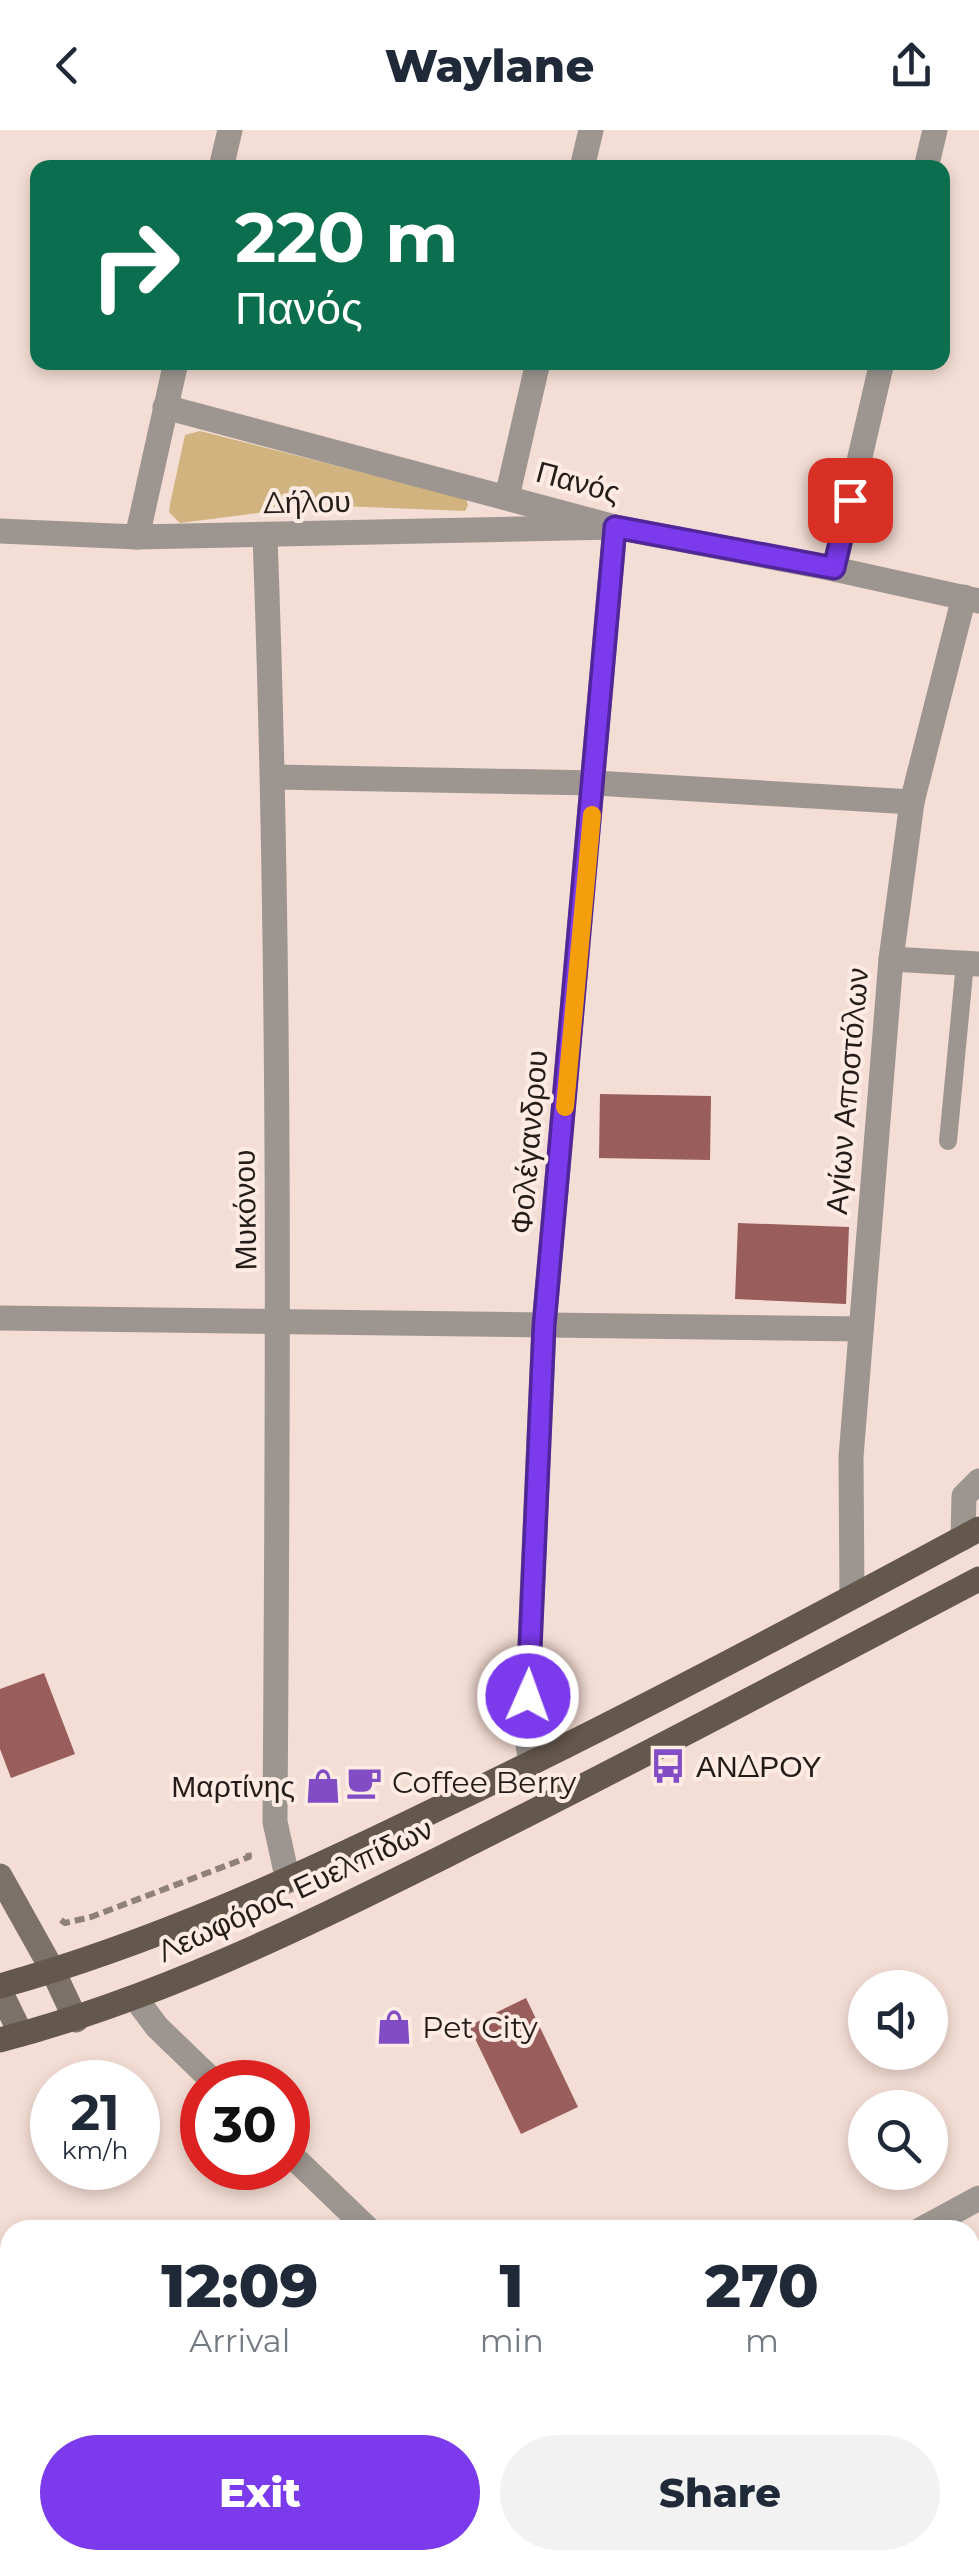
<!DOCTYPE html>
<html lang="en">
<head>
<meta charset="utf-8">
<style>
  body { margin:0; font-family:Montserrat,sans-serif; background:#f2f2f3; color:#1f2937; height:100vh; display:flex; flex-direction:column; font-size:38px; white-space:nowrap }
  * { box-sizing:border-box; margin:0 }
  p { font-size:32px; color:#747a83 }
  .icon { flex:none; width:55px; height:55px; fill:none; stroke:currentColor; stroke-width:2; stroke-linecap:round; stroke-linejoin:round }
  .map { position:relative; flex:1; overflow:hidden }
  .panel { position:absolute; left:0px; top:2090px; width:980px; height:350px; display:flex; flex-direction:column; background:#fff; border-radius:30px 30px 0 0; box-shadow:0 5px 15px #0003 }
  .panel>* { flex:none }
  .hud { position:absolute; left:30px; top:30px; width:920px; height:210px; border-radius:20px; box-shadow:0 5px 15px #0003; background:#0b6e4f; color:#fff; overflow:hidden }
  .buttons { position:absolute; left:848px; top:1840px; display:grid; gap:20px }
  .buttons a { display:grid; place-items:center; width:100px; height:100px; border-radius:50%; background:#fff; box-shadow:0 5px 15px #0003; font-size:50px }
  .speed { position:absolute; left:30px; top:1930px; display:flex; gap:20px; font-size:50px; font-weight:700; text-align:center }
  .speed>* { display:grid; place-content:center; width:130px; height:130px; border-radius:50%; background:#fff; box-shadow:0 5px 15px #0003; line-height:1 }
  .speed small { font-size:25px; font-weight:400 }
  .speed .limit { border:15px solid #d22; background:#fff; color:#111 }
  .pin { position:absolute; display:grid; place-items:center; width:85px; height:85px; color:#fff; margin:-42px; border-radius:20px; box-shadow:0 5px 15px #0006 }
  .me { position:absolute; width:110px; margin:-55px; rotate:2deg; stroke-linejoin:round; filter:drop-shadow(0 0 8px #0008) }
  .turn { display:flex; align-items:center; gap:35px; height:210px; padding:0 40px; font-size:45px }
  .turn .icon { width:130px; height:130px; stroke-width:2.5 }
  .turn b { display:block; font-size:70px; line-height:85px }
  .eta { display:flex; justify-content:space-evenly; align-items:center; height:170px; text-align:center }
  .eta b { font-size:60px; font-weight:800; line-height:70px }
  .button { display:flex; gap:20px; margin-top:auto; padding:20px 40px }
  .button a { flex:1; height:115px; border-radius:60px; background:#7c3aed; color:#fff; font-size:40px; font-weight:800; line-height:115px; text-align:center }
  .button a+a { background:#f2f2f3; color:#1f2937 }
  header { display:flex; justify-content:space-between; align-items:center; height:130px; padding:0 40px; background:#fff; font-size:45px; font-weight:800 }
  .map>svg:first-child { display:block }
</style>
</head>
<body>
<header><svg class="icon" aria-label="back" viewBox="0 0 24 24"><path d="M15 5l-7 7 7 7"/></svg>Waylane<svg class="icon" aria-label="share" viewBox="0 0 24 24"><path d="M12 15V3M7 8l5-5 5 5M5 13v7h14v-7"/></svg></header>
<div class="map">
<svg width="979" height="2440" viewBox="0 0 979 2440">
  <rect width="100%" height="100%" fill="#f4ddd4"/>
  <g fill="#d0b37e">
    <path d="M 200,301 L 466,369 L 468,375 L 465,381 L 340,376 L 296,378 L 180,393 L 169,382 L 170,374 L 185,305 Z"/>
    <path d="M 979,2370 L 979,2440 L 949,2440 L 954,2430 L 970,2430 L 970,2391 Z"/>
  </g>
  <g fill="#995d5b">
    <path d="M 600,964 L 711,966 L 710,1030 L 599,1028 Z"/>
    <path d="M 738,1093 L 849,1097 L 846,1174 L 735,1169 Z"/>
    <path d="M 44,1543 L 75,1624 L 11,1648 L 0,1619 L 0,1559 Z"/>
    <path d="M 526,1868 L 578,1977 L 521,2004 L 469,1896 Z"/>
  </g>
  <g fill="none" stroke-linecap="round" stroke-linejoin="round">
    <path stroke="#8f8079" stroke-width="6" stroke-dasharray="10 5" stroke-linecap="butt" d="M 61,1790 L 65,1793 L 91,1787 L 249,1727 L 248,1720"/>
    <path stroke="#9d9690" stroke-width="18" d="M 948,1011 L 965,833"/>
    <g stroke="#9d9690" stroke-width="25">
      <path d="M 221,38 L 230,0"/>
      <path d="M 582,38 L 591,0"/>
      <path d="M 926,38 L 935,0"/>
      <path d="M 165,277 L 615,397 L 544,1195 L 526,1602 L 531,1634"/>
      <path d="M 507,367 L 538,232"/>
      <path d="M 265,406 C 281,835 278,1263 275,1692 L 288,1751"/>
      <path d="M 137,407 L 176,232"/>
      <path d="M 834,439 L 882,232"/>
      <path d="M 274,647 L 595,653 L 912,672"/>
      <path d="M 891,829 L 979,834"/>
      <path d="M 0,1188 L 861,1199"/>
      <path d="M 852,1466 L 851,1327 L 891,829 L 912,672 L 964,467"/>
      <path d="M 920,2100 L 979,2068"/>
    </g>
    <g stroke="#9d9690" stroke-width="25">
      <path d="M 0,401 L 137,407 L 615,397 L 834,439 L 979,471"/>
      <path d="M 963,1408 L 964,1366 L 979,1351"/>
      <path d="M 136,1869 L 157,1897 L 214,1952"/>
      <path d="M 288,2022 L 369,2100"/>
      <path d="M 970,2328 L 979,2305"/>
      <path d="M 716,2430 L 727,2440"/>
      <path d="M 925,2440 L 929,2430"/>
    </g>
    <g stroke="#7c7168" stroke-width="25">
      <path d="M 0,1746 L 53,1841 L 76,1890"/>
      <path d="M 0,1861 L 21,1904"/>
    </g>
    <g stroke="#64574c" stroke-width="25">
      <path d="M 0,1856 C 154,1813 298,1747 441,1677 C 623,1590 801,1495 979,1399"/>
      <path d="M 0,1910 C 160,1868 300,1798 447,1725 C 626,1636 802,1542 979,1449"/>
    </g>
  </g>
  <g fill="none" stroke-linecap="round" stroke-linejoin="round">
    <defs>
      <path id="route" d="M 528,1566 L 544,1196 L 615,397 L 834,438 L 850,370"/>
    </defs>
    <use href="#route" stroke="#51269a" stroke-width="25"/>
    <use href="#route" stroke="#7c3aed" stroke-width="18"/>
    <path stroke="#f59e0b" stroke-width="18" d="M 565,977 L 592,685"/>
  </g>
  <defs>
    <symbol id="bus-bare" viewBox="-9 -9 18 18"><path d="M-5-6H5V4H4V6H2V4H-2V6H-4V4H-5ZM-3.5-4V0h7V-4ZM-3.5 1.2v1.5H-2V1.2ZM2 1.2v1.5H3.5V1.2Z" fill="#824cc4" stroke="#feebe4" stroke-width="2.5" paint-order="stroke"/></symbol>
    <symbol id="cafe-bare" viewBox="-9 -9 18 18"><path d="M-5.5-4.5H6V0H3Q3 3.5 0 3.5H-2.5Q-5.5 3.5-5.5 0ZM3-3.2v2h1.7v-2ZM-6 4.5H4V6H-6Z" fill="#824cc4" stroke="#feebe4" stroke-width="2.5" paint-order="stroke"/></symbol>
    <symbol id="shop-bare" viewBox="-9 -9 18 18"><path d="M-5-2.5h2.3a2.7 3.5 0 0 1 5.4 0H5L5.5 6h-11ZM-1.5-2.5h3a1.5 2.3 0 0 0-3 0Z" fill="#824cc4" stroke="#feebe4" stroke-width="2.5" paint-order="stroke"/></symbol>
  </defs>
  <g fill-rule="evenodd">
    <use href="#bus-bare" x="643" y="1611" width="50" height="50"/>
    <use href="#cafe-bare" x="339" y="1627" width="50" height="50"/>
    <use href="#shop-bare" x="298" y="1631" width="50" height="50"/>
    <use href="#shop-bare" x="369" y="1872" width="50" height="50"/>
  </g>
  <g text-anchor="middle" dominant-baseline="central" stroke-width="8" stroke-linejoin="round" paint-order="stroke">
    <g font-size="30" fill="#241c19" stroke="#feebe4">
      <text transform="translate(578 352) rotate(15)">Πανός</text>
      <text transform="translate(307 372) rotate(-1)">Δήλου</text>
      <text transform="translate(847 961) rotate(-85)">Αγίων Αποστόλων</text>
      <text transform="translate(529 1012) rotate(-85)">Φολέγανδρου</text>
      <text transform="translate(245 1080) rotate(-91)">Μυκόνου</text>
      <text transform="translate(295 1760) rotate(-25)">Λεωφόρος Ευελπίδων</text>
    </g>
    <g font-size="30" fill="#241c19" stroke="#feebe4" text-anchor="start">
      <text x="696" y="1636">ΑΝΔΡΟΥ</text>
      <text x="392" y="1652">Coffee Berry</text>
      <text x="295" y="1656" text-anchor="end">Μαρτίνης</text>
      <text x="422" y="1897">Pet City</text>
    </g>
  </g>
</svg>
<div class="buttons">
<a><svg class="icon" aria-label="sound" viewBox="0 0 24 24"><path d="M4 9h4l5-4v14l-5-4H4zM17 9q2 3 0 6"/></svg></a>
<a><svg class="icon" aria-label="search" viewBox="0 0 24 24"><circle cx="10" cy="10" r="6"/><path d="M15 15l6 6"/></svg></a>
</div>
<div class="speed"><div>21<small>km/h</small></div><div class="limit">30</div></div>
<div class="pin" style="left:850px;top:370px;background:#d93025"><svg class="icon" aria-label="arrive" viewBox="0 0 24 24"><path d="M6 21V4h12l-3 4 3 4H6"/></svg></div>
<svg class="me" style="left:528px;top:1566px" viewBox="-20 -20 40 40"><circle r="17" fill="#7c3aed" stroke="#fff" stroke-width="3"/><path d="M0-11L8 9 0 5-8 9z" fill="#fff"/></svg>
<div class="hud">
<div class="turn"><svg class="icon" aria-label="right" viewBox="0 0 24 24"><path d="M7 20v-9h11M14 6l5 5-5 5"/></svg><div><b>220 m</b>Πανός</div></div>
</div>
<section class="panel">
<div class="eta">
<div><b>12:09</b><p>Arrival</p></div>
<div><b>1</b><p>min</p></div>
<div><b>270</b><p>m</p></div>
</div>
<div class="button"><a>Exit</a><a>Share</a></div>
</section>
</div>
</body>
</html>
